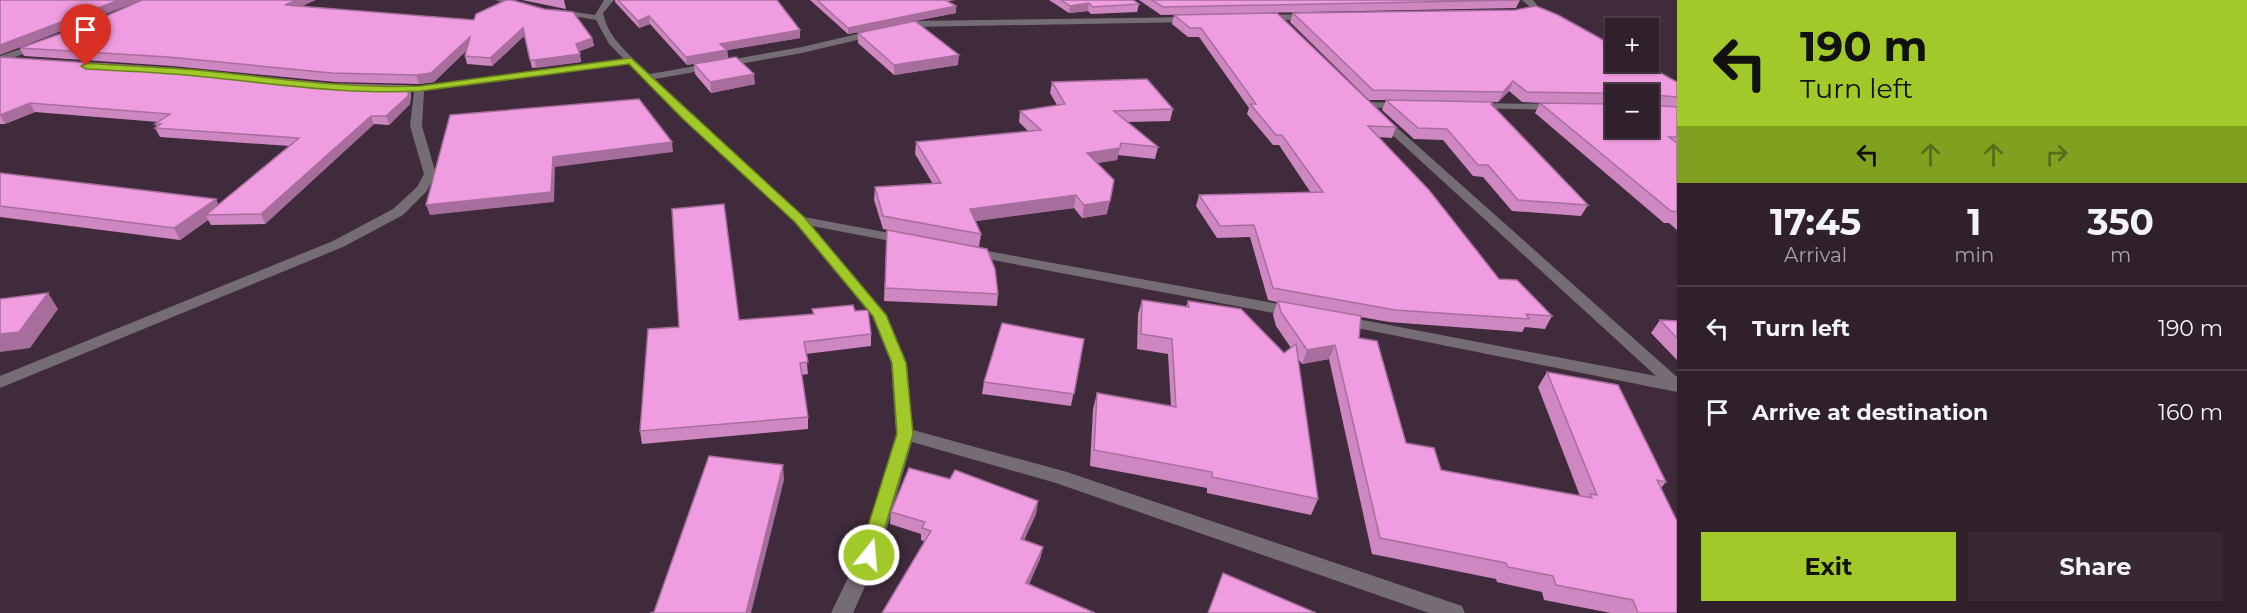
<!DOCTYPE html>
<html lang="en">
<head>
<meta charset="utf-8">
<style>
  body { margin:0; font-family:Montserrat,sans-serif; background:#372834; color:#f1f3f6; height:100vh; display:flex; flex-direction:column; font-size:22px; white-space:nowrap }
  * { box-sizing:border-box; margin:0 }
  p { font-size:20px; color:#a7a3a9 }
  .icon { flex:none; width:33px; height:33px; fill:none; stroke:currentColor; stroke-width:2; stroke-linecap:round; stroke-linejoin:round }
  .map { position:relative; flex:1; overflow:hidden }
  .drawer { display:flex; flex-direction:column; background:#2f202c; width:570px }
  .drawer>* { flex:none }
  .top-card { background:#a1c929; color:#111; overflow:hidden }
  .fabs { position:absolute; left:1605px; top:18px; display:grid; gap:12px }
  .fabs a { display:grid; place-items:center; width:54px; height:54px; border-radius:0px; background:#2f202c; box-shadow:0 2px 4px #0004,0 0 0 2px #4a3e48; font-size:30px }
  .pin { position:absolute; display:grid; place-items:center; width:51px; height:51px; color:#fff; margin:-62px -26px; border-radius:50% 50% 50% 0; rotate:-45deg; box-shadow:0 0 6px #0007 }
  .pin .icon { rotate:45deg }
  .me { position:absolute; width:66px; margin:-33px; rotate:17deg; stroke-linejoin:round; filter:drop-shadow(0 0 4px #0008) }
  .turn { display:flex; align-items:center; gap:21px; height:126px; padding:0 24px; font-size:27px }
  .turn .icon { width:78px; height:78px; stroke-width:2.5 }
  .turn b { display:block; font-size:42px; line-height:51px }
  .lanes { display:flex; align-items:center; height:57px; padding:0 24px; background:#0003; justify-content:center; gap:30px; direction:ltr }
  .lanes .off { opacity:.35 }
  .eta { display:flex; justify-content:space-evenly; align-items:center; height:102px; text-align:center }
  .eta b { font-size:36px; font-weight:700; line-height:42px }
  .action { display:flex; gap:12px; margin-top:auto; padding:12px 24px }
  .action a { flex:1; height:69px; border-radius:0px; background:#a1c929; color:#111; font-size:24px; font-weight:700; line-height:69px; text-align:center }
  .action a+a { background:#372834; color:#f1f3f6 }
  ul { padding:0; list-style:none }
  li { display:flex; align-items:center; gap:18px; height:84px; padding:0 24px; border-top:2px solid #4a3e48 }
  li div { flex:1 }
  li b { display:block; font-size:22px }
  li em { font-style:normal }
  main { display:flex; flex:1; min-height:0 }
  .map>svg:first-child { display:block }
</style>
</head>
<body>
<main>
<div class="map">
<svg width="1677" height="613" viewBox="0 0 1677 613">
  <rect width="100%" height="100%" fill="#3f2b3b"/>
  <g fill="none" stroke-linecap="round" stroke-linejoin="round">
    <g fill="#766c74" fill-rule="evenodd">
      <path d="M 495,0 L 509,0 L 527,6 L 523,9 Z"/>
      <path d="M 604,0 L 614,0 L 603,13 C 608,39 631,56 650,74 L 802,47 L 912,21 L 1197,17 L 1198,19 L 1194,22 L 912,27 L 802,53 L 655,79 L 804,217 L 911,237 L 913,240 L 911,243 L 906,244 L 812,226 L 887,315 L 907,363 L 913,430 L 1067,472 L 1462,606 L 1465,613 L 1429,613 L 1056,483 L 912,442 L 879,555 L 853,613 L 831,613 L 859,555 L 896,434 L 891,363 L 872,316 L 795,223 L 629,64 L 424,91 L 422,126 L 436,174 L 426,192 L 403,215 L 343,247 L 0,388 L 0,376 L 333,241 L 393,209 L 417,187 L 424,174 L 410,126 L 414,92 L 389,93 L 385,92 L 385,88 L 419,86 L 624,59 L 609,44 L 596,20 L 551,12 L 555,9 L 595,15 Z"/>
      <path d="M 1522,0 L 1533,0 L 1539,8 L 1531,14 L 1515,15 L 1515,11 L 1530,7 Z"/>
      <path d="M 1311,14 L 1314,15 L 1314,19 L 1263,21 L 1259,18 L 1263,15 Z"/>
      <path d="M 41,42 L 44,43 L 44,47 L 0,62 L 0,56 Z"/>
      <path d="M 1367,102 L 1403,103 L 1408,106 L 1403,109 L 1363,107 L 1362,105 Z"/>
      <path d="M 1475,103 L 1556,104 L 1561,107 L 1556,110 L 1471,108 L 1471,104 Z"/>
      <path d="M 1380,115 L 1384,116 L 1677,377 L 1677,392 L 1337,324 L 1334,321 L 1342,316 L 1656,376 L 1376,120 L 1376,116 Z"/>
      <path d="M 971,248 L 1295,307 L 1303,312 L 1295,317 L 966,255 L 964,252 L 966,249 Z"/>
    </g>
  </g>
  <g fill="#ce87c1" fill-rule="evenodd">
    <path d="M 522,0 L 564,0 L 566,9 Z"/>
    <path d="M 615,0 L 777,0 L 800,30 L 800,38 L 727,50 L 728,58 L 687,65 L 650,24 L 639,28 L 615,2 Z"/>
    <path d="M 810,0 L 956,0 L 948,1 L 956,13 L 848,34 Z"/>
    <path d="M 1049,0 L 1133,0 L 1139,4 L 1137,12 L 1091,14 L 1088,11 L 1069,13 Z"/>
    <path d="M 1139,0 L 1520,0 L 1516,8 L 1161,15 Z"/>
    <path d="M 301,7 L 592,38 L 594,46 L 579,51 L 581,62 L 532,68 L 524,36 L 492,66 L 467,64 L 465,56 L 467,50 L 434,82 L 419,84 L 335,82 L 172,66 L 24,56 L 20,48 L 88,24 Z"/>
    <path d="M 1277,13 L 1396,127 L 1392,138 L 1379,137 L 1499,279 L 1552,316 L 1545,329 L 1525,327 L 1522,332 L 1389,322 L 1361,317 L 1359,338 L 1406,443 L 1441,470 L 1580,496 L 1538,387 L 1547,372 L 1666,482 L 1661,488 L 1677,613 L 1611,613 L 1544,600 L 1542,592 L 1497,582 L 1496,579 L 1372,554 L 1329,359 L 1302,364 L 1298,359 L 1318,499 L 1311,515 L 1207,493 L 1207,488 L 1090,466 L 1093,409 L 1097,393 L 1171,406 L 1168,354 L 1137,349 L 1138,314 L 1142,300 L 1186,307 L 1188,301 L 1284,353 L 1291,348 L 1276,326 L 1273,315 L 1277,302 L 1268,300 L 1250,237 L 1217,238 L 1196,206 L 1199,195 L 1311,193 L 1279,145 L 1273,145 L 1247,114 L 1249,108 L 1199,37 L 1188,37 L 1172,24 L 1174,15 Z"/>
    <path d="M 1293,13 L 1677,82 L 1677,230 L 1669,223 L 1664,223 L 1535,113 L 1540,103 L 1522,102 L 1509,91 L 1498,102 L 1493,102 L 1491,105 L 1588,205 L 1581,216 L 1512,211 L 1483,177 L 1473,176 L 1443,140 L 1414,139 L 1382,110 L 1386,100 L 1369,100 L 1290,22 ZM 1616,94 L 1648,94 L 1616,128 Z"/>
    <path d="M 858,33 L 958,65 L 894,75 L 858,43 Z"/>
    <path d="M 0,57 L 332,84 L 409,86 L 411,94 L 410,104 L 389,125 L 374,124 L 265,224 L 211,225 L 208,220 L 180,240 L 0,217 L 0,173 L 216,199 L 218,205 L 289,146 L 160,137 L 155,128 L 157,127 L 155,124 L 158,122 L 35,112 L 5,124 L 0,124 Z"/>
    <path d="M 694,64 L 755,84 L 711,93 L 695,74 Z"/>
    <path d="M 1052,82 L 1173,109 L 1170,121 L 1127,122 L 1158,147 L 1155,159 L 1118,155 L 1117,160 L 1097,163 L 1107,214 L 1082,218 L 1074,208 L 975,221 L 981,234 L 979,247 L 883,229 L 874,200 L 875,187 L 933,184 L 915,154 L 916,142 L 1028,131 L 1019,122 L 1020,111 L 1057,105 L 1050,93 Z"/>
    <path d="M 887,230 L 998,294 L 997,306 L 884,301 Z"/>
    <path d="M 812,309 L 855,311 L 871,334 L 871,346 L 806,354 L 808,374 L 802,375 L 808,417 L 808,429 L 642,444 L 640,431 L 679,327 L 739,320 L 813,314 Z"/>
    <path d="M 1660,320 L 1677,321 L 1677,360 L 1651,333 Z"/>
    <path d="M 1084,339 L 1071,406 L 982,394 L 984,382 Z"/>
    <path d="M 950,479 L 1038,501 L 1036,514 L 1024,540 L 1043,547 L 1040,559 L 1029,584 L 921,540 L 921,534 L 890,524 L 891,512 Z"/>
  </g>
  <g fill="#a76e9d">
    <path d="M 119,0 L 142,0 L 0,55 L 0,45 Z"/>
    <path d="M 297,0 L 316,0 L 287,13 L 285,5 Z"/>
    <path d="M 1089,3 L 1088,11 L 1069,13 L 1070,6 Z"/>
    <path d="M 956,6 L 956,13 L 848,34 L 848,28 Z"/>
    <path d="M 649,16 L 650,24 L 639,28 L 638,21 Z"/>
    <path d="M 523,28 L 524,36 L 492,66 L 490,58 Z"/>
    <path d="M 800,30 L 800,38 L 727,50 L 728,58 L 687,65 L 686,57 L 720,44 Z"/>
    <path d="M 470,37 L 472,45 L 434,82 L 419,84 L 416,75 Z"/>
    <path d="M 592,38 L 594,46 L 578,52 L 576,44 Z"/>
    <path d="M 580,54 L 581,62 L 536,68 L 535,60 Z"/>
    <path d="M 959,55 L 958,65 L 894,75 L 894,65 Z"/>
    <path d="M 754,74 L 755,84 L 711,93 L 710,82 Z"/>
    <path d="M 1513,81 L 1509,91 L 1498,102 L 1503,92 Z"/>
    <path d="M 409,86 L 411,94 L 410,104 L 389,125 L 386,116 Z"/>
    <path d="M 30,103 L 35,112 L 5,124 L 0,115 Z"/>
    <path d="M 371,116 L 374,124 L 265,224 L 261,214 Z"/>
    <path d="M 672,142 L 673,152 L 555,167 L 554,202 L 430,215 L 426,205 L 553,157 Z"/>
    <path d="M 1120,148 L 1117,160 L 1085,165 L 1087,153 Z"/>
    <path d="M 1076,195 L 1074,208 L 969,222 L 970,209 Z"/>
    <path d="M 216,199 L 221,210 L 206,215 L 208,220 L 180,240 L 174,228 Z"/>
    <path d="M 1110,201 L 1107,214 L 1082,218 L 1084,205 Z"/>
    <path d="M 48,293 L 58,309 L 30,348 L 0,352 L 0,334 Z"/>
    <path d="M 1335,345 L 1329,359 L 1302,364 L 1307,350 Z"/>
    <path d="M 783,465 L 784,480 L 751,613 L 746,613 Z"/>
    <path d="M 1038,501 L 1036,514 L 1019,551 L 1021,539 Z"/>
    <path d="M 1043,547 L 1040,559 L 1024,596 L 1026,583 Z"/>
  </g>
  <g fill="#ef9de0" stroke="#a76e9d" stroke-width="1.5">
    <path d="M 0,0 L 119,0 L 0,45 Z"/>
    <path d="M 142,0 L 297,0 L 285,5 L 474,20 L 476,14 L 506,0 L 512,0 L 544,9 L 573,12 L 592,38 L 576,44 L 580,54 L 535,60 L 530,60 L 523,28 L 490,58 L 465,56 L 470,37 L 431,73 L 416,75 L 332,73 L 168,57 L 20,48 L 88,24 Z"/>
    <path d="M 618,0 L 777,0 L 800,30 L 720,44 L 727,50 L 686,57 L 649,16 L 638,21 Z"/>
    <path d="M 817,0 L 945,0 L 956,6 L 848,28 Z"/>
    <path d="M 1061,0 L 1133,0 L 1139,4 L 1093,7 L 1089,3 L 1070,6 Z"/>
    <path d="M 1152,0 L 1520,0 L 1163,7 Z"/>
    <path d="M 1536,6 L 1558,15 L 1616,47 L 1616,62 L 1641,62 L 1677,82 L 1677,97 L 1654,95 L 1652,98 L 1652,105 L 1677,107 L 1677,137 L 1669,137 L 1677,143 L 1677,212 L 1671,211 L 1540,103 L 1616,104 L 1616,128 L 1648,128 L 1648,94 L 1527,92 L 1513,81 L 1503,92 L 1373,90 L 1293,13 L 1515,10 Z"/>
    <path d="M 1277,13 L 1396,127 L 1368,126 L 1429,190 L 1499,279 L 1517,280 L 1552,316 L 1526,314 L 1529,319 L 1395,310 L 1273,288 L 1254,225 L 1220,226 L 1199,195 L 1323,192 L 1282,135 L 1276,135 L 1250,104 L 1256,104 L 1201,28 L 1190,28 L 1174,15 Z"/>
    <path d="M 915,21 L 959,55 L 894,65 L 858,33 Z"/>
    <path d="M 0,57 L 168,68 L 332,84 L 409,86 L 408,96 L 386,116 L 371,116 L 261,214 L 206,215 L 299,138 L 155,128 L 161,124 L 155,124 L 170,114 L 30,103 L 0,115 Z"/>
    <path d="M 736,57 L 754,74 L 710,82 L 694,64 Z"/>
    <path d="M 1147,79 L 1173,109 L 1114,111 L 1158,147 L 1121,143 L 1120,148 L 1087,153 L 1114,180 L 1110,201 L 1084,205 L 1076,195 L 970,209 L 981,234 L 883,216 L 875,187 L 941,183 L 916,142 L 1041,130 L 1020,111 L 1065,104 L 1052,82 Z"/>
    <path d="M 639,99 L 672,142 L 553,157 L 551,192 L 426,205 L 450,115 Z"/>
    <path d="M 1386,100 L 1493,102 L 1491,104 L 1588,205 L 1518,200 L 1488,165 L 1478,165 L 1447,129 L 1418,128 Z"/>
    <path d="M 0,173 L 216,199 L 174,228 L 0,206 Z"/>
    <path d="M 724,204 L 739,320 L 814,314 L 812,309 L 853,305 L 855,311 L 868,310 L 871,334 L 804,342 L 808,362 L 800,363 L 808,417 L 640,431 L 648,329 L 679,327 L 672,209 Z"/>
    <path d="M 887,230 L 987,249 L 995,269 L 998,294 L 885,288 Z"/>
    <path d="M 48,293 L 19,332 L 0,334 L 0,299 Z"/>
    <path d="M 1142,300 L 1189,307 L 1188,301 L 1241,309 L 1284,353 L 1296,344 L 1318,499 L 1212,477 L 1212,472 L 1094,450 L 1097,393 L 1176,407 L 1172,339 L 1141,334 Z"/>
    <path d="M 1278,301 L 1361,316 L 1359,338 L 1377,341 L 1406,443 L 1434,448 L 1441,470 L 1592,498 L 1590,494 L 1597,495 L 1547,372 L 1618,385 L 1666,482 L 1657,480 L 1677,521 L 1677,613 L 1638,613 L 1633,600 L 1556,585 L 1553,576 L 1508,567 L 1506,563 L 1380,538 L 1335,345 L 1307,350 L 1281,312 Z"/>
    <path d="M 1660,320 L 1677,321 L 1677,338 Z"/>
    <path d="M 1002,323 L 1084,339 L 1074,394 L 984,382 Z"/>
    <path d="M 709,456 L 783,465 L 746,613 L 650,613 L 654,612 Z"/>
    <path d="M 909,468 L 950,479 L 955,470 L 1038,501 L 1021,539 L 1043,547 L 1026,583 L 1095,613 L 882,613 L 931,531 L 922,528 L 925,522 L 891,512 Z"/>
    <path d="M 1223,573 L 1316,613 L 1208,613 Z"/>
  </g>
  <path fill="#a1c929" stroke="#69831b" stroke-width="1.5" d="M 631,58 L 804,217 L 886,315 L 906,363 L 913,434 L 875,560 L 869,562 L 862,560 L 859,555 L 897,434 L 892,363 L 873,316 L 795,222 L 683,119 L 629,64 L 420,91 C 344,95 270,83 196,76 C 159,72 122,71 86,69 L 81,66 L 86,63 C 122,66 159,67 196,70 C 270,77 344,89 420,86 Z"/>
</svg>
<div class="fabs">
<a>+</a>
<a>−</a>
</div>
<div class="pin" style="left:86px;top:66px;background:#d93025"><svg class="icon" aria-label="arrive" viewBox="0 0 24 24"><path d="M6 21V4h12l-3 4 3 4H6"/></svg></div>
<svg class="me" style="left:869px;top:555px" viewBox="-20 -20 40 40"><circle r="17" fill="#a1c929" stroke="#fff" stroke-width="3"/><path d="M0-11L8 9 0 5-8 9z" fill="#fff"/></svg>
</div>
<section class="drawer">
<div class="top-card">
<div class="turn"><svg class="icon" aria-label="left" viewBox="0 0 24 24"><path d="M17 20v-9H6M10 6l-5 5 5 5"/></svg><div><b>190 m</b>Turn left</div></div>
<div class="lanes"><svg class="icon" aria-label="left" viewBox="0 0 24 24"><path d="M17 20v-9H6M10 6l-5 5 5 5"/></svg><svg class="icon off" aria-label="ahead" viewBox="0 0 24 24"><path d="M12 20V5M6 11l6-6 6 6"/></svg><svg class="icon off" aria-label="ahead" viewBox="0 0 24 24"><path d="M12 20V5M6 11l6-6 6 6"/></svg><svg class="icon off" aria-label="right" viewBox="0 0 24 24"><path d="M7 20v-9h11M14 6l5 5-5 5"/></svg></div>
</div>
<div class="eta">
<div><b>17:45</b><p>Arrival</p></div>
<div><b>1</b><p>min</p></div>
<div><b>350</b><p>m</p></div>
</div>
<ul>
<li><svg class="icon" aria-label="left" viewBox="0 0 24 24"><path d="M17 20v-9H6M10 6l-5 5 5 5"/></svg><div><b>Turn left</b></div><em>190 m</em></li>
<li><svg class="icon" aria-label="arrive" viewBox="0 0 24 24"><path d="M6 21V4h12l-3 4 3 4H6"/></svg><div><b>Arrive at destination</b></div><em>160 m</em></li>
</ul>
<div class="action"><a>Exit</a><a>Share</a></div>
</section>
</main>
</body>
</html>
